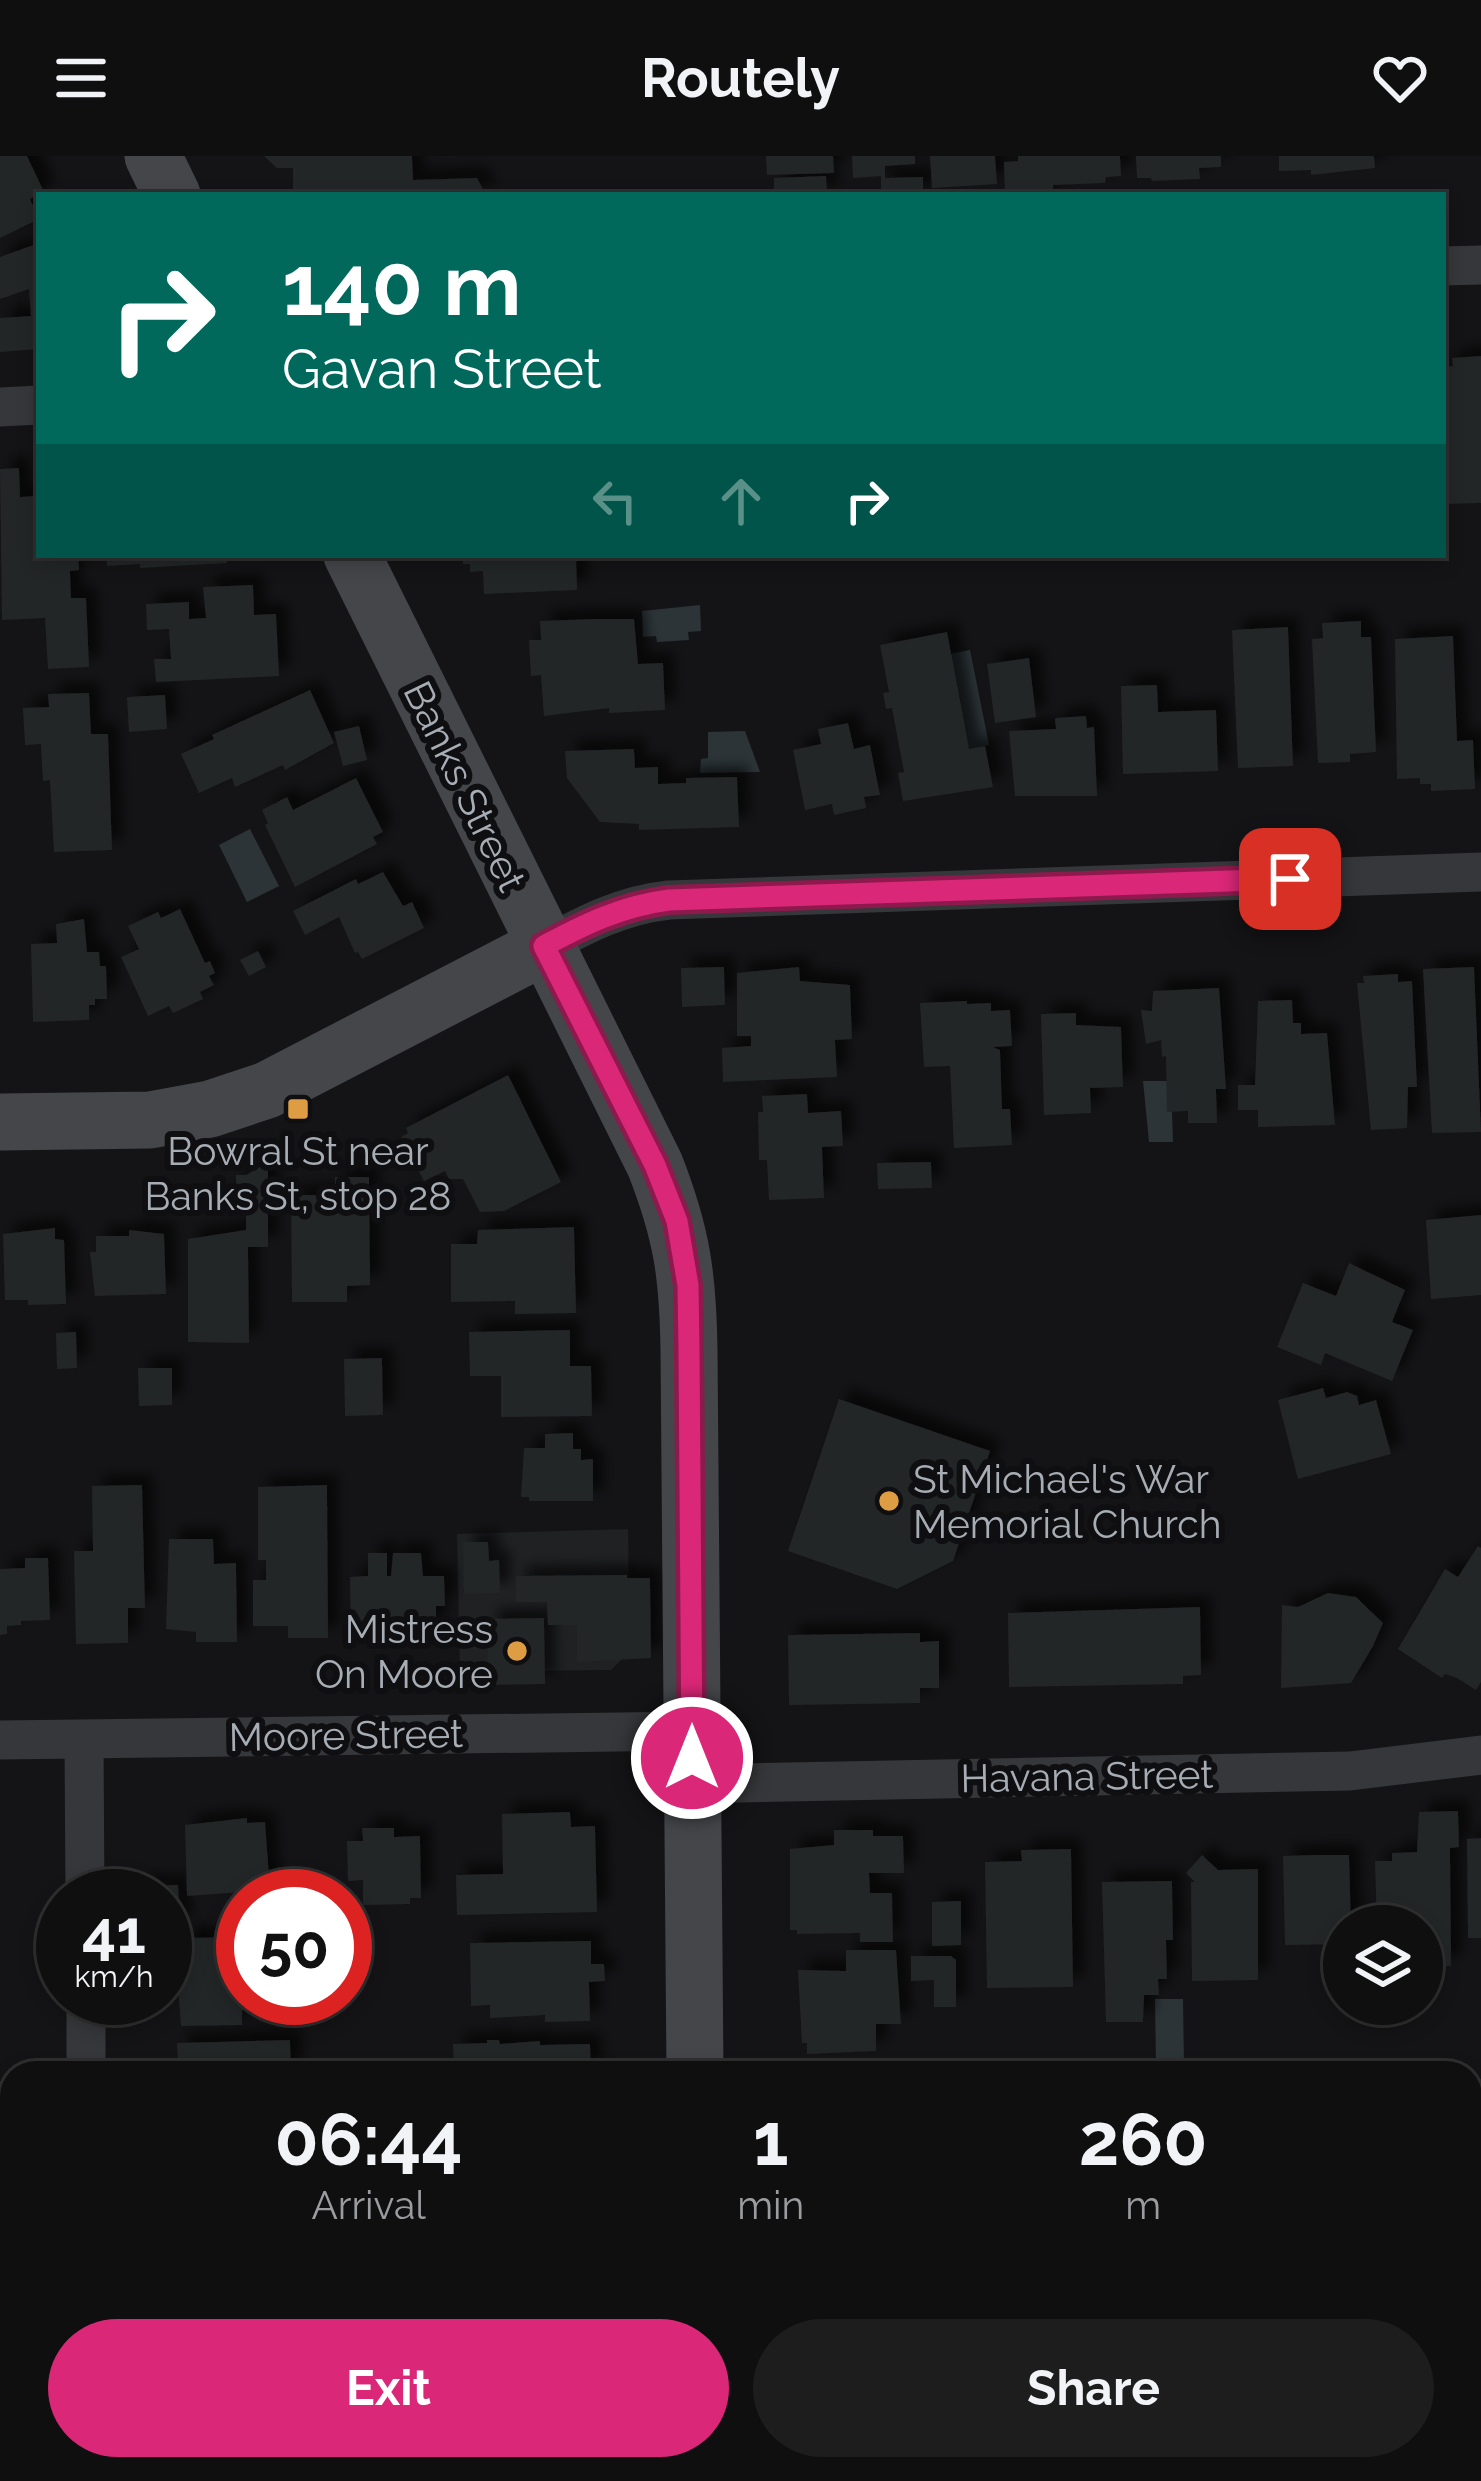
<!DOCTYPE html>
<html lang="en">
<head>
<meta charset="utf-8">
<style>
  body { margin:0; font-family:Raleway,sans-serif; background:#1d1d1e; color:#f1f3f6; height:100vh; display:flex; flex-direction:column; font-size:45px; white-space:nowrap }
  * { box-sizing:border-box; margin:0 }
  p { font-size:39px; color:#9b9c9f }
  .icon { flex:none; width:66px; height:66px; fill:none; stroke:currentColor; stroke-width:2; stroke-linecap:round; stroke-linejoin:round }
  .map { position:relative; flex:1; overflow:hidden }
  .side { position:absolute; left:0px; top:1905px; width:1482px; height:420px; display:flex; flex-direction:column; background:#0f0f10; border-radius:36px 36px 0 0; box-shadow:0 6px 18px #0003,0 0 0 3px #2f2f30 }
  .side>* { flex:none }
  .top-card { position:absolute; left:36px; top:36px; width:1410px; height:366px; border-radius:0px; box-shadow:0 6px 18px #0003,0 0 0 3px #2f2f30; background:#00695c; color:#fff; overflow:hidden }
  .buttons { position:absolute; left:1323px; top:1749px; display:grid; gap:24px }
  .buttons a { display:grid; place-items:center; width:120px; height:120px; border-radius:50%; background:#0f0f10; box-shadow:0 6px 18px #0003,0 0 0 3px #2f2f30; font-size:60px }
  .speed { position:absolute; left:36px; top:1713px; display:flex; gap:24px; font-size:60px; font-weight:700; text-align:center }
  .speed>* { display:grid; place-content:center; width:156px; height:156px; border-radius:50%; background:#0f0f10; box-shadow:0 6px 18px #0003,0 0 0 3px #2f2f30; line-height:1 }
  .speed small { font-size:30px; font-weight:400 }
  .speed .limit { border:18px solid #d22; background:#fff; color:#111 }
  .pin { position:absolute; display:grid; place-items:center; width:102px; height:102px; color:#fff; margin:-51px; border-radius:24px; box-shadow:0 6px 18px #0006 }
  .me { position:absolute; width:132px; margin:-66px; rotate:0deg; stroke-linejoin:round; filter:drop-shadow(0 0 9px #0008) }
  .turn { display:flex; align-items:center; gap:42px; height:252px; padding:0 48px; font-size:54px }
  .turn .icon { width:156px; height:156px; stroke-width:2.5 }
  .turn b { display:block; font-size:84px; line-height:102px }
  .lanes { display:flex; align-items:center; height:114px; padding:0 48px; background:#0003; justify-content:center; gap:60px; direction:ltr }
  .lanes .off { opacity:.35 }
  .eta { display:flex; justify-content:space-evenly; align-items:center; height:204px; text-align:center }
  .eta b { font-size:72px; font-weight:700; line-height:84px }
  .cta { display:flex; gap:24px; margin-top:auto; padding:24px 48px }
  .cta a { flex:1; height:138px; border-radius:72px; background:#db2777; color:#fff; font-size:48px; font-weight:700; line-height:138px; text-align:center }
  .cta a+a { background:#1d1d1e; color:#f1f3f6 }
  header { display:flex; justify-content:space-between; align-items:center; height:156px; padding:0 48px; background:#0f0f10; font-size:54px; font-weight:700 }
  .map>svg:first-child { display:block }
</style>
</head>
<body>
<header><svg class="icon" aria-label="menu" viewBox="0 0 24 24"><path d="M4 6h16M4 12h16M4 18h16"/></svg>Routely<svg class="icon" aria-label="heart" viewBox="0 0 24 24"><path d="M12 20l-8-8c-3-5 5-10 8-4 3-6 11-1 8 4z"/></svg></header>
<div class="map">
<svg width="1481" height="2325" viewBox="0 0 1481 2325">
  <defs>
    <filter id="shadow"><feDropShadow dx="11" dy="-11" stdDeviation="6" flood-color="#0009"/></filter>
  </defs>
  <rect width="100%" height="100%" fill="#141416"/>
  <path fill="#202123" d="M 628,1373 L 630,1495 L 611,1514 L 460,1516 L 457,1378 Z"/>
  <g fill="#2c3438">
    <path d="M 700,449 L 701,475 L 688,476 L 689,484 L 657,486 L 656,480 L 643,481 L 642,455 Z"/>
    <path d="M 970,494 L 989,589 L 969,593 L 950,498 Z"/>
    <path d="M 745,575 L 760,616 L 700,617 L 701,603 L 708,602 L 708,576 Z"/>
    <path d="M 250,673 L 279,730 L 247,746 L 219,689 Z"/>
    <path d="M 1143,925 L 1171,925 L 1173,986 L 1149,986 Z"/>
    <path d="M 1155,1843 L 1183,1843 L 1184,1908 L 1156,1909 Z"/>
  </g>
  <g fill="#242527" filter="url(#shadow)">
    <path d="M 0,0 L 27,0 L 44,36 L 30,43 L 39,63 L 0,82 Z"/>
    <path d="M 264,0 L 412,0 L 413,24 L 477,22 L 486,39 L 293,39 L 293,12 L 277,12 Z"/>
    <path d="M 766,0 L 833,0 L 834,17 L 767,19 Z"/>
    <path d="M 852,0 L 915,0 L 915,8 L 885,10 L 885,22 L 923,21 L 923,39 L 881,39 L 881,20 L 853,22 Z"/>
    <path d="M 930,0 L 995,0 L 997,28 L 932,32 Z"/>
    <path d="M 1018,0 L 1120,0 L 1121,20 L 1106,21 L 1105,27 L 1053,29 L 1053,39 L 1005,39 L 1004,6 L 1018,5 Z"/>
    <path d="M 1136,0 L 1221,0 L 1221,11 L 1199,12 L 1200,23 L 1152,25 L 1151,22 L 1137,22 Z"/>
    <path d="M 1279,0 L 1374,0 L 1375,12 L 1311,19 L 1311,14 L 1279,15 Z"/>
    <path d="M 826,20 L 827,39 L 774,39 L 774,22 Z"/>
    <path d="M 39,87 L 39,193 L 0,196 L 0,162 L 31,160 L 29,133 L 0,143 L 0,101 Z"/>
    <path d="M 1481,200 L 1481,347 L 1443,348 L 1443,211 L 1453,210 L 1452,202 Z"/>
    <path d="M 19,312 L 20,341 L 37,340 L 39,399 L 78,399 L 79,414 L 70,415 L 71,442 L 86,442 L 89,511 L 48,513 L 45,462 L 2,464 L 0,313 Z"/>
    <path d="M 106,399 L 226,399 L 227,407 L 140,412 L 140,408 L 107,410 Z"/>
    <path d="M 463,399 L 576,402 L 577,434 L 484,438 L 483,415 L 470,416 L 470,408 L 463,408 Z"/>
    <path d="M 253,429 L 254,459 L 276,458 L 279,520 L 156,526 L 154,503 L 171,503 L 169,473 L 147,474 L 146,448 L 189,446 L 189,463 L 206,462 L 203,431 Z"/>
    <path d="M 593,463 L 634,463 L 638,508 L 663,507 L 665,554 L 609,557 L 609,552 L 544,560 L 541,519 L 531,520 L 529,484 L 541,484 L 540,465 Z"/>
    <path d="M 1361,465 L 1361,481 L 1371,481 L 1376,596 L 1350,598 L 1350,606 L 1318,607 L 1312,483 L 1323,482 L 1322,467 Z"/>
    <path d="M 1288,471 L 1293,610 L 1238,612 L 1232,474 Z"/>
    <path d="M 947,476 L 969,593 L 985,590 L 993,631 L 903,645 L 898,617 L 904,616 L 892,552 L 886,553 L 883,537 L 889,536 L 880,489 Z"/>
    <path d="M 1453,480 L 1457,585 L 1473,584 L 1475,633 L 1431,635 L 1431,628 L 1420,628 L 1420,622 L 1397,623 L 1395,483 Z"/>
    <path d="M 1029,502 L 1036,561 L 995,567 L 987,508 Z"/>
    <path d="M 1157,529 L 1158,556 L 1216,554 L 1218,615 L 1123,618 L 1121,530 Z"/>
    <path d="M 310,534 L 334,587 L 285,614 L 283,609 L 235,631 L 232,622 L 199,637 L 181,598 L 214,583 L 212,579 Z"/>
    <path d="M 89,537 L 91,578 L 108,578 L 112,694 L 54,696 L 50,624 L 43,625 L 41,588 L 25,589 L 23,552 L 49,551 L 48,538 Z"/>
    <path d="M 165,539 L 167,573 L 129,576 L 127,541 Z"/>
    <path d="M 1086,560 L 1087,572 L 1094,571 L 1097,640 L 1015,640 L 1009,575 L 1056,573 L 1055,562 Z"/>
    <path d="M 848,567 L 854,593 L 870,589 L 880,639 L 864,641 L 866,652 L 834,659 L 832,648 L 805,654 L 793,594 L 821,588 L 818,573 Z"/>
    <path d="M 359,570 L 367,604 L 343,610 L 334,576 Z"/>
    <path d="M 634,593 L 635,612 L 658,611 L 658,628 L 686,627 L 686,622 L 737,621 L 739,671 L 639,674 L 639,668 L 600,666 L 567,622 L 565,595 Z"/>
    <path d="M 356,622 L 383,676 L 373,681 L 377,688 L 295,731 L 265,669 L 268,667 L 262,654 L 287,641 L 293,654 Z"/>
    <path d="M 383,716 L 403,750 L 412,746 L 424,772 L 362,803 L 358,796 L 355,797 L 339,761 L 305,779 L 293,755 L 356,723 L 358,728 Z"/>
    <path d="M 180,753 L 205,807 L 210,805 L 215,817 L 209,820 L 214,829 L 200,836 L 203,843 L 173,857 L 169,850 L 148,860 L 121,801 L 139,793 L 128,770 L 158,756 L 161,762 Z"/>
    <path d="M 84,763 L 87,796 L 99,796 L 100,810 L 106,810 L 107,843 L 95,843 L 95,849 L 89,849 L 89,864 L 33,866 L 31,788 L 57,787 L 56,768 Z"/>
    <path d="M 258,795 L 266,811 L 249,820 L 240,804 Z"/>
    <path d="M 724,811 L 725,849 L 682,851 L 681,812 Z"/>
    <path d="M 799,811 L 800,825 L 850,829 L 852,883 L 835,884 L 837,921 L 723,926 L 722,892 L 751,890 L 751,880 L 737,880 L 737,817 Z"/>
    <path d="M 1474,811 L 1481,976 L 1432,977 L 1423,813 Z"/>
    <path d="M 1398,818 L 1398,826 L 1412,825 L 1417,931 L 1408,931 L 1407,972 L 1371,974 L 1357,827 L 1364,827 L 1363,820 Z"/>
    <path d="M 1219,832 L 1226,933 L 1216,933 L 1217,967 L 1188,967 L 1188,955 L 1167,956 L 1166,900 L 1162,901 L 1161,884 L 1146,888 L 1141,854 L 1152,855 L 1153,835 Z"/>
    <path d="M 1292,844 L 1293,867 L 1301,867 L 1301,878 L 1327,877 L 1335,969 L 1258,971 L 1258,954 L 1238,954 L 1238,929 L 1255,929 L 1258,845 Z"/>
    <path d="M 967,845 L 967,848 L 991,847 L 991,855 L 1010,854 L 1012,890 L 993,891 L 1000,894 L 1002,953 L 1010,953 L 1012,989 L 954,992 L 950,910 L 924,911 L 920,847 Z"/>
    <path d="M 1076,857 L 1076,869 L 1121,871 L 1123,931 L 1090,932 L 1091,957 L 1044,959 L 1041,858 Z"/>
    <path d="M 508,919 L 561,1026 L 504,1055 L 480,1056 L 463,1023 L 449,1023 L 445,1015 L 424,1025 L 401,981 L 408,977 L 406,972 Z"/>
    <path d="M 807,938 L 808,957 L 841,955 L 843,990 L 822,991 L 824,1042 L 769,1044 L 767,1004 L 759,1004 L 758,956 L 763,956 L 762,940 Z"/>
    <path d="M 268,1006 L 268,1091 L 248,1091 L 249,1187 L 188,1186 L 188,1083 L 246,1074 L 246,1033 L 236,1032 L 236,1019 L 246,1019 Z"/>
    <path d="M 931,1006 L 932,1032 L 878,1033 L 877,1007 Z"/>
    <path d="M 335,1021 L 369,1021 L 370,1129 L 347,1130 L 347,1146 L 292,1146 L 291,1039 L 335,1039 Z"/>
    <path d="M 1481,1059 L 1481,1139 L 1431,1143 L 1426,1064 Z"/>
    <path d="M 574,1071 L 576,1157 L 515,1158 L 515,1145 L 451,1146 L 451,1088 L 477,1088 L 478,1074 Z"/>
    <path d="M 55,1072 L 55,1083 L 64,1084 L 66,1148 L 28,1149 L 28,1144 L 5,1144 L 3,1078 Z"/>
    <path d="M 129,1074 L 164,1078 L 166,1138 L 95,1140 L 90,1096 L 96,1096 L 96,1080 L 129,1080 Z"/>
    <path d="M 1349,1107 L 1405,1134 L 1392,1166 L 1413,1174 L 1392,1225 L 1325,1197 L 1321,1209 L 1277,1191 L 1303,1127 L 1336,1140 Z"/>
    <path d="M 570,1174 L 570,1210 L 591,1210 L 592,1260 L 501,1261 L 501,1220 L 470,1220 L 469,1176 Z"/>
    <path d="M 76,1176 L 77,1212 L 57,1213 L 56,1177 Z"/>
    <path d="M 382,1202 L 383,1259 L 345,1260 L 344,1203 Z"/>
    <path d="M 138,1212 L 172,1212 L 172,1249 L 139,1250 Z"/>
    <path d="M 1323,1232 L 1326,1242 L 1347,1236 L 1357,1240 L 1359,1249 L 1376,1244 L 1391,1298 L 1298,1323 L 1278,1244 Z"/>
    <path d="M 839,1243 L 990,1295 L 953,1405 L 897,1433 L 788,1395 Z"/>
    <path d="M 573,1277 L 573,1293 L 581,1293 L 581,1304 L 593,1303 L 593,1345 L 529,1345 L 529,1341 L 521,1341 L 524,1292 L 545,1292 L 545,1278 Z"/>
    <path d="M 142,1329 L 145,1452 L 128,1452 L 128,1487 L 76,1488 L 74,1395 L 93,1395 L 92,1330 Z"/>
    <path d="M 327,1329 L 328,1482 L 288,1482 L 288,1470 L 253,1470 L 253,1424 L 266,1424 L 266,1404 L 258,1404 L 258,1331 Z"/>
    <path d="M 169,1383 L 213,1383 L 214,1408 L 236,1407 L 237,1486 L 196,1486 L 196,1476 L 166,1473 Z"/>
    <path d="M 463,1386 L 488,1386 L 489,1405 L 499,1404 L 500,1437 L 464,1438 Z"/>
    <path d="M 1478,1390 L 1481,1392 L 1481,1526 L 1476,1534 L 1457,1522 L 1445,1518 L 1442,1522 L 1398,1493 L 1445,1413 L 1458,1421 Z"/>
    <path d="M 368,1397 L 387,1397 L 387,1420 L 391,1420 L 393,1397 L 421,1397 L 423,1420 L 444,1420 L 445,1450 L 436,1450 L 436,1473 L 418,1473 L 419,1484 L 373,1484 L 374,1475 L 351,1475 L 350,1421 L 368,1420 Z"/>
    <path d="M 25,1402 L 48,1402 L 50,1464 L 21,1465 L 21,1469 L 7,1470 L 7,1478 L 0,1479 L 0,1413 L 25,1412 Z"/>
    <path d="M 627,1419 L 627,1422 L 650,1422 L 651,1502 L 577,1506 L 577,1469 L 548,1469 L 547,1446 L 516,1446 L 516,1420 Z"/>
    <path d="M 1328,1437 L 1356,1441 L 1383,1467 L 1373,1490 L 1351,1527 L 1281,1532 L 1282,1449 L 1298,1451 Z"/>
    <path d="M 1200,1451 L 1201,1519 L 1183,1520 L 1183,1528 L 1009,1531 L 1008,1457 Z"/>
    <path d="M 544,1462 L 545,1528 L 488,1529 L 487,1463 Z"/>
    <path d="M 920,1477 L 920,1486 L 939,1485 L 939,1532 L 920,1532 L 920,1547 L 789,1549 L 788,1479 Z"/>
    <path d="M 1458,1655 L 1459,1691 L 1450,1692 L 1451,1810 L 1422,1810 L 1422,1770 L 1377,1770 L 1375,1705 L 1392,1705 L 1392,1697 L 1417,1696 L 1419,1656 Z"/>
    <path d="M 570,1656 L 571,1671 L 595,1670 L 597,1756 L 457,1759 L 456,1719 L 503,1718 L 502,1658 Z"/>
    <path d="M 247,1662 L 247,1667 L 265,1666 L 270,1734 L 187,1740 L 185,1669 Z"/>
    <path d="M 362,1672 L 394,1672 L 394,1681 L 420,1680 L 421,1742 L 410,1742 L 410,1748 L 363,1749 L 363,1724 L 348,1725 L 347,1685 L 363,1685 Z"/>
    <path d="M 834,1674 L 873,1674 L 873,1680 L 903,1680 L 904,1717 L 869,1717 L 870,1737 L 892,1737 L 893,1786 L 860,1786 L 860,1777 L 797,1778 L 797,1774 L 790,1774 L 790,1693 L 834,1689 Z"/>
    <path d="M 1481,1682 L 1481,1782 L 1468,1782 L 1467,1683 Z"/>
    <path d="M 1071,1693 L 1073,1831 L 987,1832 L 985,1706 L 1022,1705 L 1021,1694 Z"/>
    <path d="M 1202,1699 L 1218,1714 L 1258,1713 L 1258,1824 L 1192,1825 L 1191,1726 L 1195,1726 L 1186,1717 Z"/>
    <path d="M 1315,1699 L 1349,1699 L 1351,1770 L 1344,1770 L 1344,1788 L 1285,1789 L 1283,1700 Z"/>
    <path d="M 1172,1725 L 1173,1784 L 1166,1784 L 1167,1823 L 1158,1823 L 1159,1839 L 1144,1839 L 1143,1866 L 1106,1866 L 1102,1726 Z"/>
    <path d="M 178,1729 L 180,1770 L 165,1771 L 165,1740 L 138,1740 L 138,1730 Z"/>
    <path d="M 961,1745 L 961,1789 L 932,1790 L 932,1746 Z"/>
    <path d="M 239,1781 L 243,1785 L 242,1869 L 181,1870 L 176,1805 L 182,1805 L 182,1782 Z"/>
    <path d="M 591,1785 L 591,1808 L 604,1808 L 605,1825 L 589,1826 L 590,1865 L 545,1866 L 545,1859 L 490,1862 L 490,1849 L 471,1850 L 470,1787 Z"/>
    <path d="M 846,1794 L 896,1794 L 901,1868 L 876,1868 L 876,1895 L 807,1898 L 807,1887 L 802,1887 L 798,1814 L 846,1815 Z"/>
    <path d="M 911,1800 L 951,1800 L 956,1804 L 956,1851 L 934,1851 L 934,1824 L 911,1825 Z"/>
    <path d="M 290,1884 L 291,1917 L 183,1917 L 182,1908 L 178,1909 L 177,1887 Z"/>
    <path d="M 487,1884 L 499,1884 L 500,1888 L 540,1885 L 540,1889 L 590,1888 L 591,1917 L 454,1917 L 453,1888 L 487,1887 Z"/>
    <rect x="799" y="2313" width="97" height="12"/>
    <path d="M 1139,2313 L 1176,2313 L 1176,2325 L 1140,2325 Z"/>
  </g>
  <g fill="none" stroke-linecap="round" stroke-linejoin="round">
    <g stroke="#36373a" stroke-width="39">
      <path d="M 1443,110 L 1481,109"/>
      <path d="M 0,251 L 39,249"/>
      <path d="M 545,790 C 586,768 622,749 669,744 L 1481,716"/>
      <path d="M 0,1584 L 692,1575"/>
      <path d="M 84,1584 L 85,1740"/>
      <path d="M 692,1628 L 1350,1615 L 1481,1599"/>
      <path d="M 86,1842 L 86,1917"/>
      <path d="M 0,2285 L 12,2284"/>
    </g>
    <g stroke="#44464a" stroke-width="57">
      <path d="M 153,0 L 172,39"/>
      <path d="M 352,399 L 655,1009 C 682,1078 688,1120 689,1194 L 695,1917"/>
      <path d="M 0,966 L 150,964 L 210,953 L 267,934 L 545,790"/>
      <path d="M 701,2313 L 701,2325"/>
    </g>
  </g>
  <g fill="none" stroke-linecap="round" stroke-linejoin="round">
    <defs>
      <path id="route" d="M 692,1602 L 689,1194 L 688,1129 L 677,1065 L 655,1009 L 544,790 C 585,768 622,750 669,744 L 1290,723"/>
    </defs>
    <use href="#route" stroke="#8e194d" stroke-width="30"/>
    <use href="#route" stroke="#db2777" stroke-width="21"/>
  </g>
  <g fill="#df9d43" stroke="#0f0f11" stroke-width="4.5">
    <rect x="286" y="941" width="24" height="24" rx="6"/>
    <circle cx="889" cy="1345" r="12"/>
    <circle cx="517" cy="1495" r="12"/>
  </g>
  <g text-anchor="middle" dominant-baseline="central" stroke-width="12" stroke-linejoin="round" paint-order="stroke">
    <g font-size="39" fill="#a7adb5" stroke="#0f0f11">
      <text transform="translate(465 630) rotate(64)">Banks Street</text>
      <text transform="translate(346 1579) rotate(-1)">Moore Street</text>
      <text transform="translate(1087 1620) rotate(-1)">Havana Street</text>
    </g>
    <g font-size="39" fill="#a7adb5" stroke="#0f0f11">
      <text x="298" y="995">Bowral St near<tspan x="298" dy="45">Banks St, stop 28</tspan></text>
      <text x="913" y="1323" text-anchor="start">St Michael's War<tspan x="913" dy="45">Memorial Church</tspan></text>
      <text x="493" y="1473" text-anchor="end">Mistress<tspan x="493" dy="45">On Moore</tspan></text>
    </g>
  </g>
</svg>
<div class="buttons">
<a><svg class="icon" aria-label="layers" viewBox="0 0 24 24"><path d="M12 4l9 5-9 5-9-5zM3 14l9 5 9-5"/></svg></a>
</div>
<div class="speed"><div>41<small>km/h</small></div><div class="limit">50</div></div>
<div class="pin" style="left:1290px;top:723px;background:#d93025"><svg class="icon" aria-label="arrive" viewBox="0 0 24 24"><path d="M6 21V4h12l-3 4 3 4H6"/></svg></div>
<svg class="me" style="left:692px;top:1602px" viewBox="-20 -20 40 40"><circle r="17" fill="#db2777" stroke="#fff" stroke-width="3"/><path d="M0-11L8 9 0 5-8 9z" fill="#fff"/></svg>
<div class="top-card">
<div class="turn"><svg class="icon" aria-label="right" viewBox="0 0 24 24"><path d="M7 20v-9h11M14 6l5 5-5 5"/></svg><div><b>140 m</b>Gavan Street</div></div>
<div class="lanes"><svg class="icon off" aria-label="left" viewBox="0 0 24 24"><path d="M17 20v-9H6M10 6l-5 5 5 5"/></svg><svg class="icon off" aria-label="ahead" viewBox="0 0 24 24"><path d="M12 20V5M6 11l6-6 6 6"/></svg><svg class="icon" aria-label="right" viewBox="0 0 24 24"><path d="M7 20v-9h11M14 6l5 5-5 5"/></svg></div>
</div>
<section class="side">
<div class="eta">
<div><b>06:44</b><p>Arrival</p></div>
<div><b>1</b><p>min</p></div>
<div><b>260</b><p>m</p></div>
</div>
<div class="cta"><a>Exit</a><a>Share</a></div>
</section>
</div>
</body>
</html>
